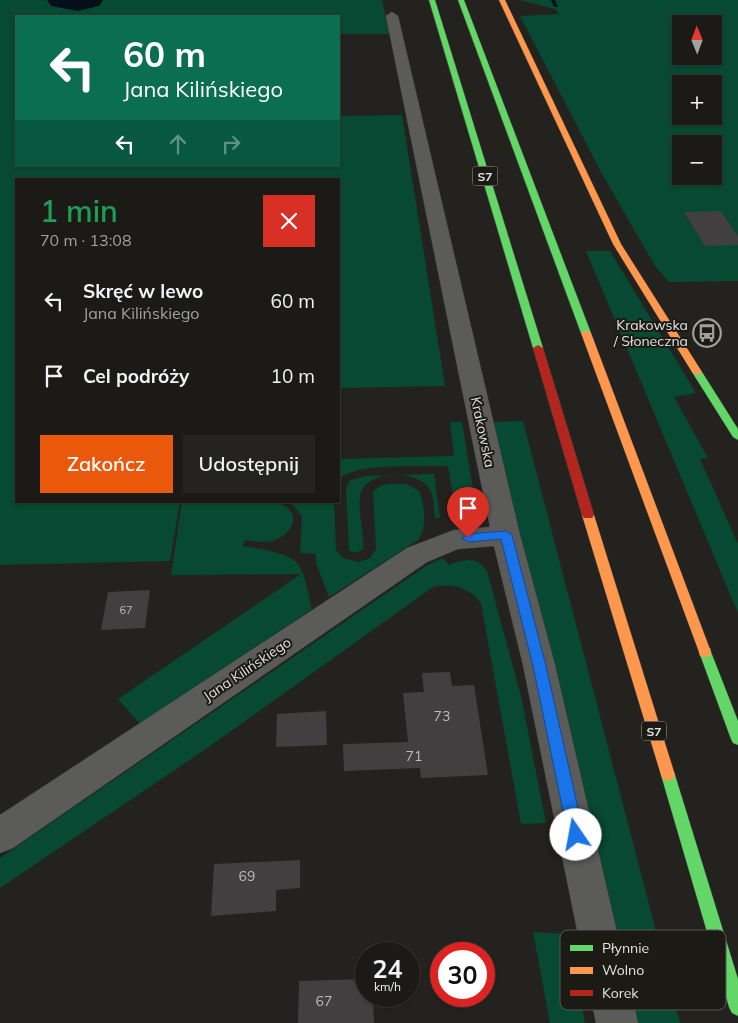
<!DOCTYPE html>
<html lang="pl">
<head>
<meta charset="utf-8">
<style>
  body { margin:0; font-family:Mulish,sans-serif; background:#242320; color:#f1f3f6; height:100vh; display:flex; flex-direction:column; font-size:19px; white-space:nowrap }
  * { box-sizing:border-box; margin:0 }
  p { font-size:16px; color:#a0a1a1 }
  .icon { flex:none; width:28px; height:28px; fill:none; stroke:currentColor; stroke-width:2; stroke-linecap:round; stroke-linejoin:round }
  .map { position:relative; flex:1; overflow:hidden }
  .drawer { position:absolute; left:15px; top:178px; width:325px; height:325px; display:flex; flex-direction:column; background:#1b1a17; border-radius:0px; box-shadow:0 1px 4px #0004,0 0 0 1px #393836 }
  .drawer>* { flex:none }
  .hud { position:absolute; left:15px; top:15px; width:325px; height:152px; border-radius:0px; box-shadow:0 1px 4px #0004,0 0 0 1px #393836; background:#0b6e4f; color:#fff; overflow:hidden }
  .needle { width:32px; rotate:359deg }
  .fabs { position:absolute; left:672px; top:15px; display:grid; gap:10px }
  .fabs a { display:grid; place-items:center; width:50px; height:50px; border-radius:0px; background:#1b1a17; box-shadow:0 1px 4px #0004,0 0 0 1px #393836; font-size:25px }
  .speed { position:absolute; left:355px; top:942px; display:flex; gap:10px; font-size:25px; font-weight:700; text-align:center }
  .speed>* { display:grid; place-content:center; width:65px; height:65px; border-radius:50%; background:#1b1a17; box-shadow:0 1px 4px #0004,0 0 0 1px #393836; line-height:1 }
  .speed small { font-size:12px; font-weight:400 }
  .speed .limit { border:8px solid #d22; background:#fff; color:#111 }
  .pin { position:absolute; display:grid; place-items:center; width:42px; height:42px; color:#fff; margin:-51px -21px; border-radius:50% 50% 50% 0; rotate:-45deg; box-shadow:0 0 5px #0007 }
  .pin .icon { rotate:45deg }
  .me { position:absolute; width:55px; margin:-28px; rotate:348deg; stroke-linejoin:round; filter:drop-shadow(0 0 4px #0008) }
  .turn { display:flex; align-items:center; gap:18px; height:105px; padding:0 25px; font-size:22px }
  .turn .icon { width:65px; height:65px; stroke-width:2.5 }
  .turn b { display:block; font-size:35px; line-height:42px }
  .lanes { display:flex; align-items:center; height:48px; padding:0 25px; background:#0003; justify-content:center; gap:25px; direction:ltr }
  .lanes .off { opacity:.35 }
  .round { display:grid; place-items:center; flex:none; width:52px; height:52px; border-radius:0px; background:#242320 }
  .head { display:flex; align-items:center; justify-content:space-between; height:85px; padding:0 25px }
  h1 { font-size:30px; font-weight:600; line-height:38px; color:#1e9e55 }
  .primary-button { display:flex; gap:10px; margin-top:auto; padding:10px 25px }
  .primary-button a { flex:1; height:58px; border-radius:0px; background:#ea580c; color:#fff; font-size:20px; font-weight:600; line-height:58px; text-align:center }
  .primary-button a+a { background:#242320; color:#f1f3f6 }
  ul { padding:0; list-style:none }
  li { display:flex; align-items:center; gap:15px; height:75px; padding:0 25px }
  li div { flex:1 }
  li b { display:block; font-size:19px }
  li em { font-style:normal }
  .map>svg:first-child { display:block }
</style>
</head>
<body>
<div class="map">
<svg width="738" height="1023" viewBox="0 0 738 1023">
  <rect width="100%" height="100%" fill="#24221f"/>
  <g fill="#074933" fill-rule="evenodd">
    <path d="M 0,0 L 382,0 L 390,34 L 339,34 L 339,16 L 16,16 L 16,166 L 339,166 L 339,116 L 402,115 L 445,386 L 339,388 L 339,179 L 16,179 L 16,501 L 180,501 L 170,561 L 0,565 Z"/>
    <path d="M 519,0 L 738,0 L 738,281 L 669,282 L 655,266 L 601,172 L 520,16 L 559,14 L 555,9 ZM 681,24 L 714,24 L 714,56 L 681,56 ZM 681,84 L 714,84 L 714,116 L 681,116 ZM 681,144 L 714,144 L 714,176 L 681,176 Z"/>
    <path d="M 586,251 L 610,251 L 696,393 L 674,397 L 708,458 L 700,459 L 738,544 L 738,613 Z"/>
    <path d="M 523,421 L 680,1023 L 631,1023 L 526,557 L 490,422 Z"/>
    <path d="M 450,422 L 462,422 L 475,502 L 475,509 L 465,516 L 457,518 L 448,466 C 423,467 357,462 339,479 L 339,459 L 454,456 Z"/>
    <path d="M 434,474 L 440,518 L 435,518 C 434,510 434,496 429,488 C 417,470 369,470 361,492 C 356,507 365,533 363,550 L 354,553 L 349,550 L 346,489 L 350,480 L 366,476 Z"/>
    <path d="M 388,484 L 407,484 L 419,491 C 425,505 427,528 418,540 L 329,597 L 316,563 L 316,554 L 300,553 L 302,516 L 289,501 L 334,501 L 336,550 L 343,558 L 359,562 L 370,558 L 376,549 L 373,492 L 380,486 Z"/>
    <path d="M 182,501 C 207,501 262,496 281,504 C 304,514 291,536 272,541 C 263,543 254,541 245,540 L 243,546 C 256,548 285,552 295,561 C 306,571 308,595 312,609 L 140,724 L 118,699 L 301,574 L 171,575 Z"/>
    <path d="M 443,558 L 449,565 C 463,559 478,556 487,571 L 521,696 L 546,823 L 521,824 L 481,603 C 468,587 453,583 433,587 L 203,751 L 0,888 L 0,858 L 426,566 Z"/>
    <path d="M 533,932 L 567,934 L 585,1023 L 550,1023 Z"/>
  </g>
  <g fill="none" stroke-linecap="round" stroke-linejoin="round">
    <path fill="#040f19" fill-rule="evenodd" d="M 551,0 L 555,0 L 558,7 L 554,7 Z"/>
    <path fill="#040f19" fill-rule="evenodd" d="M 47,0 L 103,0 L 99,6 L 78,11 L 51,6 Z"/>
  </g>
  <g fill="#413f3f">
    <path d="M 721,211 L 738,236 L 738,245 L 705,246 L 684,212 Z"/>
    <path d="M 150,590 L 145,628 L 101,630 L 108,592 Z"/>
    <path d="M 450,672 L 452,686 L 474,685 L 488,775 L 421,778 L 420,768 L 344,771 L 343,744 L 408,742 L 403,693 L 424,692 L 422,673 Z"/>
    <path d="M 326,711 L 327,745 L 276,747 L 277,714 Z"/>
    <path d="M 300,860 L 300,888 L 276,890 L 276,911 L 211,916 L 214,864 Z"/>
    <path d="M 366,979 L 366,996 L 373,996 L 374,1023 L 298,1023 L 299,981 Z"/>
  </g>
  <g fill="none" stroke-linecap="round" stroke-linejoin="round">
    <defs>
      <path id="street" d="M 392,12 L 398,16 L 520,535 L 555,665 L 638,1023 L 596,1023 L 523,665 L 494,546 L 458,549 L 427,562 L 13,848 L 0,853 L 0,815 L 407,548 L 454,530 L 490,527 L 386,16 Z"/>
      <g id="fast">
        <path d="M 429,0 L 435,0 L 543,348 L 541,350 L 535,350 L 533,348 Z"/>
        <path d="M 458,0 L 464,0 L 591,333 L 589,335 L 586,336 L 581,333 Z"/>
        <path d="M 697,369 L 702,372 L 738,429 L 738,440 L 733,437 L 692,372 Z"/>
        <path d="M 705,647 L 710,648 L 711,652 L 738,721 L 738,745 L 733,743 L 731,739 L 699,652 L 700,648 Z"/>
        <path d="M 668,769 L 673,771 L 675,775 L 738,979 L 738,1016 L 732,1013 L 729,1007 L 661,775 L 663,771 Z"/>
      </g>
      <g id="slow">
        <path d="M 499,0 L 505,0 L 621,244 L 702,372 L 700,374 L 697,375 L 692,372 L 613,244 Z"/>
        <path d="M 586,330 L 591,333 L 711,652 L 710,656 L 705,657 L 700,656 L 699,652 L 581,333 Z"/>
        <path d="M 588,511 L 594,515 L 675,775 L 673,779 L 668,781 L 663,779 L 661,775 L 582,515 Z"/>
      </g>
      <path id="jam" d="M 538,345 L 543,348 L 594,515 L 592,518 L 584,518 L 582,515 L 533,348 Z"/>
    </defs>
    <use href="#street" stroke="#403f3c" stroke-width="1"/>
    <use href="#fast" stroke="#403f3c" stroke-width="1"/>
    <use href="#slow" stroke="#403f3c" stroke-width="1"/>
    <use href="#jam" stroke="#403f3c" stroke-width="1"/>
    <use href="#street" fill="#5b5b59" fill-rule="evenodd"/>
    <use href="#fast" fill="#63d668" fill-rule="evenodd"/>
    <use href="#slow" fill="#ff974d" fill-rule="evenodd"/>
    <use href="#jam" fill="#b3261e" fill-rule="evenodd"/>
  </g>
  <path fill="#1a73e8" stroke="#114b97" d="M 506,531 L 512,535 L 546,666 L 584,835 L 582,840 L 576,842 L 571,840 L 568,835 L 533,666 L 501,539 L 468,542 L 462,538 L 468,534 Z"/>
  <defs>
    <symbol id="bus-ring" viewBox="-11 -11 22 22"><circle r="9.5" fill="#1c1a15" stroke="#a2a09d" stroke-width="1.5"/><path d="M-5-6H5V4H4V6H2V4H-2V6H-4V4H-5ZM-3.5-4V0h7V-4ZM-3.5 1.2v1.5H-2V1.2ZM2 1.2v1.5H3.5V1.2Z" fill="#a2a09d"/></symbol>
  </defs>
  <g fill-rule="evenodd">
    <use href="#bus-ring" x="691" y="317" width="32" height="32"/>
  </g>
  <g text-anchor="middle" dominant-baseline="central" stroke-width="4" stroke-linejoin="round" paint-order="stroke">
    <g font-size="11" fill="#bdbbb8">
      <text x="126" y="610">67</text>
    </g>
    <g fill="#1c1a15" stroke="#a9a7a4" stroke-width="1">
      <rect x="472.5" y="166.5" width="25" height="19" rx="4"/>
      <rect x="641.5" y="721.5" width="25" height="19" rx="4"/>
    </g>
    <g font-size="12" font-weight="bold" fill="#e6e4e1">
      <text x="485" y="176">S7</text>
      <text x="654" y="731">S7</text>
    </g>
    <g font-size="14" fill="#e6e4e1" stroke="#1c1a15" text-anchor="end">
      <text x="688" y="325">Krakowska<tspan x="688" dy="16">/ Słoneczna</tspan></text>
    </g>
    <g font-size="14" fill="#e6e4e1" stroke="#1c1a15">
      <text transform="translate(483 432) rotate(78)">Krakowska</text>
      <text transform="translate(247 669) rotate(-34)">Jana Kilińskiego</text>
    </g>
    <g font-size="14" fill="#bdbbb8">
      <text x="442" y="716">73</text>
      <text x="414" y="756">71</text>
      <text x="247" y="876">69</text>
      <text x="324" y="1001">67</text>
    </g>
  </g>
  <rect x="560" y="930" width="166" height="80" rx="8" fill="#1c1a15" stroke="#595752" stroke-width="1"/>
  <rect x="570" y="945" width="23" height="6" fill="#63d668"/>
  <rect x="570" y="967" width="23" height="7" fill="#ff974d"/>
  <rect x="570" y="990" width="23" height="6" fill="#b3261e"/>
  <g font-size="14" fill="#e6e4e1">
    <text x="602" y="953">Płynnie</text>
    <text x="602" y="975">Wolno</text>
    <text x="602" y="998">Korek</text>
  </g>
</svg>
<div class="fabs">
<a><svg class="needle" viewBox="-14 -14 28 28"><path d="M0-13l5 13h-10z" fill="#e53935"/><path d="M0 13l5-13h-10z" fill="#a0a1a1"/></svg></a>
<a>+</a>
<a>−</a>
</div>
<div class="speed"><div>24<small>km/h</small></div><div class="limit">30</div></div>
<div class="pin" style="left:468px;top:538px;background:#d93025"><svg class="icon" aria-label="arrive" viewBox="0 0 24 24"><path d="M6 21V4h12l-3 4 3 4H6"/></svg></div>
<svg class="me" style="left:576px;top:835px" viewBox="-20 -20 40 40"><circle r="19" fill="#fff"/><path d="M0-13L10 11 0 6-10 11z" fill="#1a73e8"/></svg>
<div class="hud">
<div class="turn"><svg class="icon" aria-label="left" viewBox="0 0 24 24"><path d="M17 20v-9H6M10 6l-5 5 5 5"/></svg><div><b>60 m</b>Jana Kilińskiego</div></div>
<div class="lanes"><svg class="icon" aria-label="left" viewBox="0 0 24 24"><path d="M17 20v-9H6M10 6l-5 5 5 5"/></svg><svg class="icon off" aria-label="ahead" viewBox="0 0 24 24"><path d="M12 20V5M6 11l6-6 6 6"/></svg><svg class="icon off" aria-label="right" viewBox="0 0 24 24"><path d="M7 20v-9h11M14 6l5 5-5 5"/></svg></div>
</div>
<section class="drawer">
<div class="head"><div><h1>1 min</h1><p>70 m · 13:08</p></div><a class="round" style="background:#d93025;color:#fff"><svg class="icon" aria-label="close" viewBox="0 0 24 24"><path d="M6 6l12 12M18 6L6 18"/></svg></a></div>
<ul>
<li><svg class="icon" aria-label="left" viewBox="0 0 24 24"><path d="M17 20v-9H6M10 6l-5 5 5 5"/></svg><div><b>Skręć w lewo</b><p>Jana Kilińskiego</p></div><em>60 m</em></li>
<li><svg class="icon" aria-label="arrive" viewBox="0 0 24 24"><path d="M6 21V4h12l-3 4 3 4H6"/></svg><div><b>Cel podróży</b></div><em>10 m</em></li>
</ul>
<div class="primary-button"><a>Zakończ</a><a>Udostępnij</a></div>
</section>
</div>
</body>
</html>
